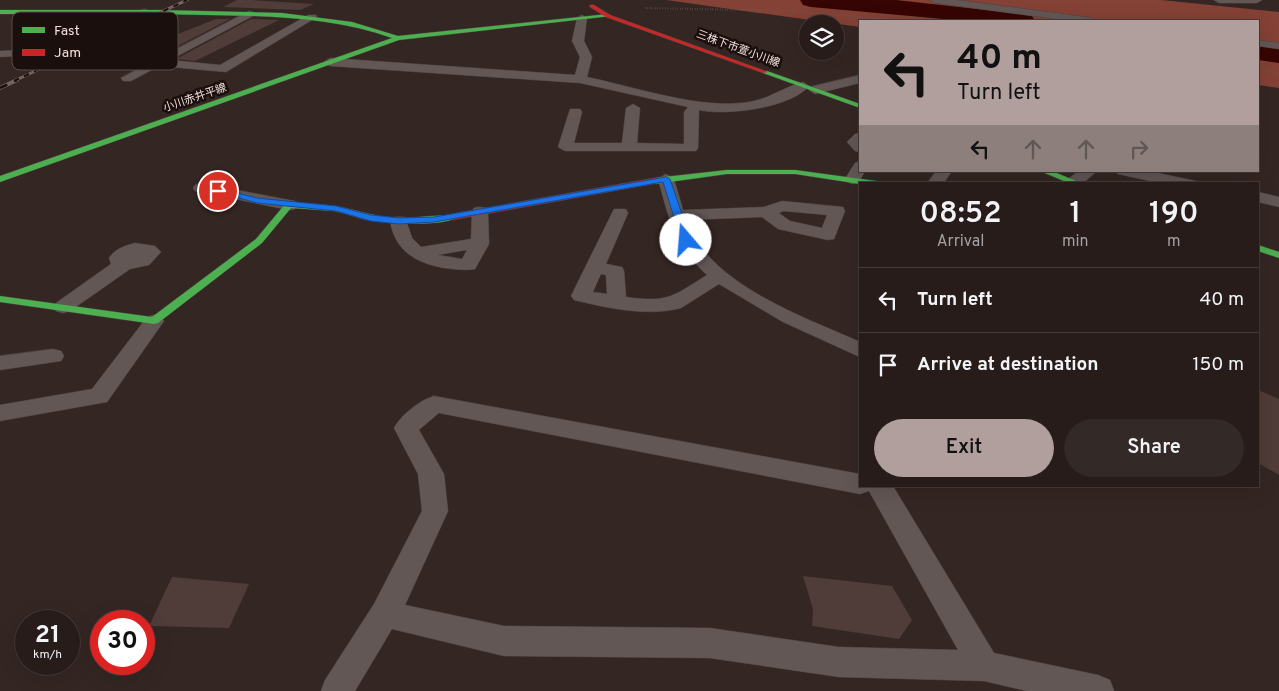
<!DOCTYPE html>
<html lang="en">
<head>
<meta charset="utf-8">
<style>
  body { margin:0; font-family:Overpass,"Noto Sans JP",sans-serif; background:#332927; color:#f1f3f6; height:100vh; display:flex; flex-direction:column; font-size:19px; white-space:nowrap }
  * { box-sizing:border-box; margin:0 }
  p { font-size:16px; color:#a4a1a2 }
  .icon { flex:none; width:28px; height:28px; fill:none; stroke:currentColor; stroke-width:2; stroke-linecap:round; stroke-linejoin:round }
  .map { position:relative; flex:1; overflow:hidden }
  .details { position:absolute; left:859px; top:182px; width:400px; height:305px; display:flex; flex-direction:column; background:#271c1a; border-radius:0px; box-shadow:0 5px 20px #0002,0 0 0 1px #433a39 }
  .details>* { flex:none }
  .hud { position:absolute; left:859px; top:20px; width:400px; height:152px; border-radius:0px; box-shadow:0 5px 20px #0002,0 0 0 1px #433a39; background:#b09f9c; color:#111; overflow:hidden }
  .tools { position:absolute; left:799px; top:15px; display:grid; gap:10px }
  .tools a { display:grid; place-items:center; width:45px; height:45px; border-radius:50%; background:#271c1a; box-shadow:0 5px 20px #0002,0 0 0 1px #433a39; font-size:25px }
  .speed { position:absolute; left:15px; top:610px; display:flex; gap:10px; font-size:25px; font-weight:700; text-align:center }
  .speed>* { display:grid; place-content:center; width:65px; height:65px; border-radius:50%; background:#271c1a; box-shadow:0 5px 20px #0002,0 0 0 1px #433a39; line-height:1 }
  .speed small { font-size:12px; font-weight:400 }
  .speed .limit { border:8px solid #d22; background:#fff; color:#111 }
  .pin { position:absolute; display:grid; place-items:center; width:42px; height:42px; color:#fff; margin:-21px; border:2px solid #fff; border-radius:50%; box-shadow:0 1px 5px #0007 }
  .me { position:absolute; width:55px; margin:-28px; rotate:342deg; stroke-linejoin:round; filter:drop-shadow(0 0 4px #0008) }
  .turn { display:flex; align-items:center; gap:18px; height:105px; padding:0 15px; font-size:22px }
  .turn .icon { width:65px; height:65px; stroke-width:2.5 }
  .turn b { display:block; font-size:35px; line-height:42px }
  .lanes { display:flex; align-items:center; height:48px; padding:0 15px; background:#0003; justify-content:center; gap:25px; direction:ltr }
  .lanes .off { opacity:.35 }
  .eta { display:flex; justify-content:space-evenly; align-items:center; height:85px; text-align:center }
  .eta b { font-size:30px; font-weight:600; line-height:35px }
  .cta { display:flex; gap:10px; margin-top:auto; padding:10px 15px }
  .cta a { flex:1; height:58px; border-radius:30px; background:#b09f9c; color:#111; font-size:20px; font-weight:600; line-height:58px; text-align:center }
  .cta a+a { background:#332927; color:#f1f3f6 }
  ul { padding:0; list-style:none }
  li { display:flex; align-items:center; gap:15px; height:65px; padding:0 15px; border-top:1px solid #433a39 }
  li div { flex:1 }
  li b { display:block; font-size:19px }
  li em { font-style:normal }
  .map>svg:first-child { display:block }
</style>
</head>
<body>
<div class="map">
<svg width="1279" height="691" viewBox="0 0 1279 691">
  <rect width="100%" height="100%" fill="#342623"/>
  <path fill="#844135" d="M 666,0 L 1161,0 L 1279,12 L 1279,88 L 1258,85 L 1258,21 L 860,21 L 860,27 Z"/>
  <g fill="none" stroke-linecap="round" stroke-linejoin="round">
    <g fill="#360503" fill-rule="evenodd">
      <path d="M 800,0 L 896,0 L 1023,14 L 1032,16 L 1035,21 L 965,21 L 811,7 L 803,5 Z"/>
      <path d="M 1258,44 L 1279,47 L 1279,63 L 1258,60 Z"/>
    </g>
  </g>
  <g fill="#503c38">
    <path d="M 237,0 L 252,0 L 314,4 L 300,10 L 223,7 Z"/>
    <path d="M 216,19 L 230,19 L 139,66 L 106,62 Z"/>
    <path d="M 251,19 L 279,20 L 195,61 L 176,59 Z"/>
    <path d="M 1258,390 L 1279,399 L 1279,475 L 1258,463 Z"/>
    <path d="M 803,576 L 892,586 L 912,620 L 899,639 L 812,626 L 813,609 Z"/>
    <path d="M 172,577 L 249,584 L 229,628 L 149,626 Z"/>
  </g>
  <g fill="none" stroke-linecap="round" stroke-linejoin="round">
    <defs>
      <g id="street">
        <path d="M 930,0 L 957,0 L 1093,18 L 1098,21 L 1071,21 L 935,3 Z"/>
        <path d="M 1214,0 L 1262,0 L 1257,3 L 1219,3 Z"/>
        <path d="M 144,9 L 148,10 L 148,14 L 49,54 L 0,57 L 0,51 L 43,49 Z"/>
        <path d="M 249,11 L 253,12 L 253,16 L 170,60 L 220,65 L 308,15 L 316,15 L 317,17 L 226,72 L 159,66 L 131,81 L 123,81 L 121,78 Z"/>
        <path d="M 582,15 L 587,18 L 584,41 L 592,57 L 587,77 C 635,87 701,110 749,102 C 769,99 784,87 803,82 L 809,86 C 791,108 726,116 699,110 L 698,148 L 696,151 L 565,151 L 558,147 L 570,109 L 580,109 L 582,112 L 574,143 L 622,143 L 626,108 L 633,104 L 640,108 L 637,143 L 684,144 L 684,112 L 688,107 L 580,83 L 330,66 L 324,62 L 330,58 L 575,75 L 580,57 L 572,41 L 577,18 Z"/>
        <path d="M 1258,40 L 1279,43 L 1279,49 L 1258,46 Z"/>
        <path d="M 860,75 L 860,83 L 815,94 L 809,90 L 810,87 Z"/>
        <path d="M 860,133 L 860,152 L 855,151 L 847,142 L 855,134 Z"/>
        <path d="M 860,161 L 860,171 L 865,171 L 859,182 L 853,184 L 847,182 L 845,179 L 855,163 Z"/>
        <path d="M 936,171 L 952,171 L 943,184 L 927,184 Z"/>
        <path d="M 1079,171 L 1097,171 L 1082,184 L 1067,184 L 1068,179 Z"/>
        <path d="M 1115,171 L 1148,171 L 1196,181 L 1198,184 L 1164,184 L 1118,174 Z"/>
        <path d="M 666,174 L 674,179 L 683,210 L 764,207 L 782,201 L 843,207 L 845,211 L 834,239 L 828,240 L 778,229 L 762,217 L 686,220 C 710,285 802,316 860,342 L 860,357 L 783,322 L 719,284 L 681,308 C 648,317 607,308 574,300 L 571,296 L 612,213 L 614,209 L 626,209 L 628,213 L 606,264 L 622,267 L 624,271 L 626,297 C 669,303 673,296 707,275 C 673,244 670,221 658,179 ZM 784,211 L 827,215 L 822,228 L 790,221 L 779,213 ZM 601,274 L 606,275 L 607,294 L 593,292 Z"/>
        <path d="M 201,183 L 289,200 L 295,201 L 297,205 L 295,209 L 289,210 L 195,191 L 193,188 L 195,185 Z"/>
        <path d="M 1258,192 L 1279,197 L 1279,207 L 1258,202 Z"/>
        <path d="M 480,207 L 486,208 L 488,212 L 489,244 L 475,269 C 465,271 454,269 444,268 C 416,263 395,251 390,221 L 393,217 L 405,217 L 412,238 L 421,247 L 471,239 L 472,212 L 474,208 ZM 467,250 L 462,259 L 438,255 Z"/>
        <path d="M 135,243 L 155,246 L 161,252 L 149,265 L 130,269 L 70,311 L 63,313 L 56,311 L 53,307 L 56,303 L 111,264 L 109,258 C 115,249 124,246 135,243 Z"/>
        <path d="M 154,315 L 161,317 L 164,321 L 107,402 L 0,421 L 0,405 L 92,389 L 147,317 Z"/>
        <path d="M 53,349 L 61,351 L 64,356 L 61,361 L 0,370 L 0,356 Z"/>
        <path d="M 434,396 L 860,474 L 860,486 L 893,486 L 994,653 L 1098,675 L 1110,680 L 1114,691 L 1027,691 L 984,681 L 839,677 L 710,658 L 504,656 L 392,629 L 355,691 L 321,691 L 325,680 L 374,604 L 422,511 L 418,474 L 394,428 C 401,415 420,400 434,396 ZM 439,413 L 860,494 L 869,491 L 958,650 L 839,647 L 710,628 L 504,626 L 405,605 L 448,511 L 444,474 L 419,430 Z"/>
      </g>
      <g id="fast">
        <path d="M 0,10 L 158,10 L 282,13 L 352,22 L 398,36 L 608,14 L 611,16 L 399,40 L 0,182 L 0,176 L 392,38 C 333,17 271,16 209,15 C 139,13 70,14 0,14 Z"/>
        <path d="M 763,71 L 767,71 L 860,104 L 860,108 L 763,73 Z"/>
        <path d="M 727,170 L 795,170 L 876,181 L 880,184 L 860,184 L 795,174 L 727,174 L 655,184 L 651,181 L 655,178 Z"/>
        <path d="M 1040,171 L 1052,171 L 1083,184 L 1071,184 Z"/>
        <path d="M 289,202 C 304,204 320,204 335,206 C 358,210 380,219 404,218 C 413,218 451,213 457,217 C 444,227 389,223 372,221 C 359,219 347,213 334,211 C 320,210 306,209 291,208 L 262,243 L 158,323 L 154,324 L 0,302 L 0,296 L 152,317 L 256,239 L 286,203 Z"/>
        <path d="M 1258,245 L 1279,252 L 1279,258 L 1258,251 Z"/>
      </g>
      <g id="jam">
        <path d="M 590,5 L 594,5 L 610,15 L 768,72 L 763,73 L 606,17 L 590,7 Z"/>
        <path d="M 655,178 L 658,179 L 658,183 L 452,220 L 447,217 L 452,214 Z"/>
      </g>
    </defs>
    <use href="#street" stroke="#4e423f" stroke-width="1"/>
    <use href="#fast" stroke="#4e423f" stroke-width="1"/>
    <use href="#jam" stroke="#4e423f" stroke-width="1"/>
    <g stroke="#675d5b" stroke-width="2" stroke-dasharray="0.5 2" stroke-linecap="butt">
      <path d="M 645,8 L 794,11 L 906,21"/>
      <path d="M 1258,70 L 1279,73"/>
    </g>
    <use href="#street" fill="#625755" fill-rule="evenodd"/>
    <use href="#fast" fill="#4caf50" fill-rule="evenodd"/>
    <use href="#jam" fill="#c62828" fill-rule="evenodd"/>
    <defs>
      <path id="rail-far1" d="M 14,81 L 187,0"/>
      <path id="rail" d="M 0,88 L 17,80"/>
    </defs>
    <use href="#rail-far1" stroke="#706563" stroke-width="3"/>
    <use href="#rail" stroke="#706563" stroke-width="4"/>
    <use href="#rail-far1" stroke="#1a0f0d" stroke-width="2" stroke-dasharray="5.5" stroke-linecap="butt"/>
    <use href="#rail" stroke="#1a0f0d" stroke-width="2.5" stroke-dasharray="8" stroke-linecap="butt"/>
  </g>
  <path fill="#1a73e8" stroke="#114b97" d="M 666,177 L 670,179 L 691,240 L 689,242 L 681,240 L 663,182 L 434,222 L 399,224 L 371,221 L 336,211 L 257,203 L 214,191 L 218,188 L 257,198 L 336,206 L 371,215 L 399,218 L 434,217 Z"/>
  <g text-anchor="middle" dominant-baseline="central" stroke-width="5" stroke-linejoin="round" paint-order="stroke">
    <g font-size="11" fill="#f2e0dd" stroke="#1a0f0d">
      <text transform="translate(738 49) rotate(20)">三株下市萱小川線</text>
      <text transform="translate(195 98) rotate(-19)">小川赤井平線</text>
    </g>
  </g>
  <rect x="12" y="12" width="166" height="58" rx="8" fill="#1a0f0d" stroke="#5b4e4b" stroke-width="1"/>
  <rect x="22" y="27" width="23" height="6" fill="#4caf50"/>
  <rect x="22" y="49" width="23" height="7" fill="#c62828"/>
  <g font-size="14" fill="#f2e0dd">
    <text x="54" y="35">Fast</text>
    <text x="54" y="57">Jam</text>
  </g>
</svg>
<div class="tools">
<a><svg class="icon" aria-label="layers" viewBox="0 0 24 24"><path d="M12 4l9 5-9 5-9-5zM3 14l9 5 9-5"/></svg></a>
</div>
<div class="speed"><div>21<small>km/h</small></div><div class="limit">30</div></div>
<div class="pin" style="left:218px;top:191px;background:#d93025"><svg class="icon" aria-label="arrive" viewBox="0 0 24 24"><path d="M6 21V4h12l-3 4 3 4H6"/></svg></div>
<svg class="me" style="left:686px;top:240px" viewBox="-20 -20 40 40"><circle r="19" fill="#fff"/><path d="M0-13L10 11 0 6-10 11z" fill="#1a73e8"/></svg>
<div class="hud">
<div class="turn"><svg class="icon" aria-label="left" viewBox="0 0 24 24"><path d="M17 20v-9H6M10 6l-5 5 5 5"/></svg><div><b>40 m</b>Turn left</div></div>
<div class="lanes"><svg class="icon" aria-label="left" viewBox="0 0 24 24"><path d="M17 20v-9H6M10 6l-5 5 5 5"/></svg><svg class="icon off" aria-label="ahead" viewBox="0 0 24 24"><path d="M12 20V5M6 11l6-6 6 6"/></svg><svg class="icon off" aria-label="ahead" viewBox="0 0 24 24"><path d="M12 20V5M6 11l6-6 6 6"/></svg><svg class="icon off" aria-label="right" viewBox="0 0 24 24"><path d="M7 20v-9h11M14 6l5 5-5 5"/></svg></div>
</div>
<section class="details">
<div class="eta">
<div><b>08:52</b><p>Arrival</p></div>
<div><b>1</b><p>min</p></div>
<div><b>190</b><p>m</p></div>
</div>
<ul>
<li><svg class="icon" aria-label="left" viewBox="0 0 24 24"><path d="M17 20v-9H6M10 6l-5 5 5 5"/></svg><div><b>Turn left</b></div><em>40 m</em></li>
<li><svg class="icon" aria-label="arrive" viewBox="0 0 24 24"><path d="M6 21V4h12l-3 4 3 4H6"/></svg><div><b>Arrive at destination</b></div><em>150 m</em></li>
</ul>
<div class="cta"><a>Exit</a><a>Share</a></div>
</section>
</div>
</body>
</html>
